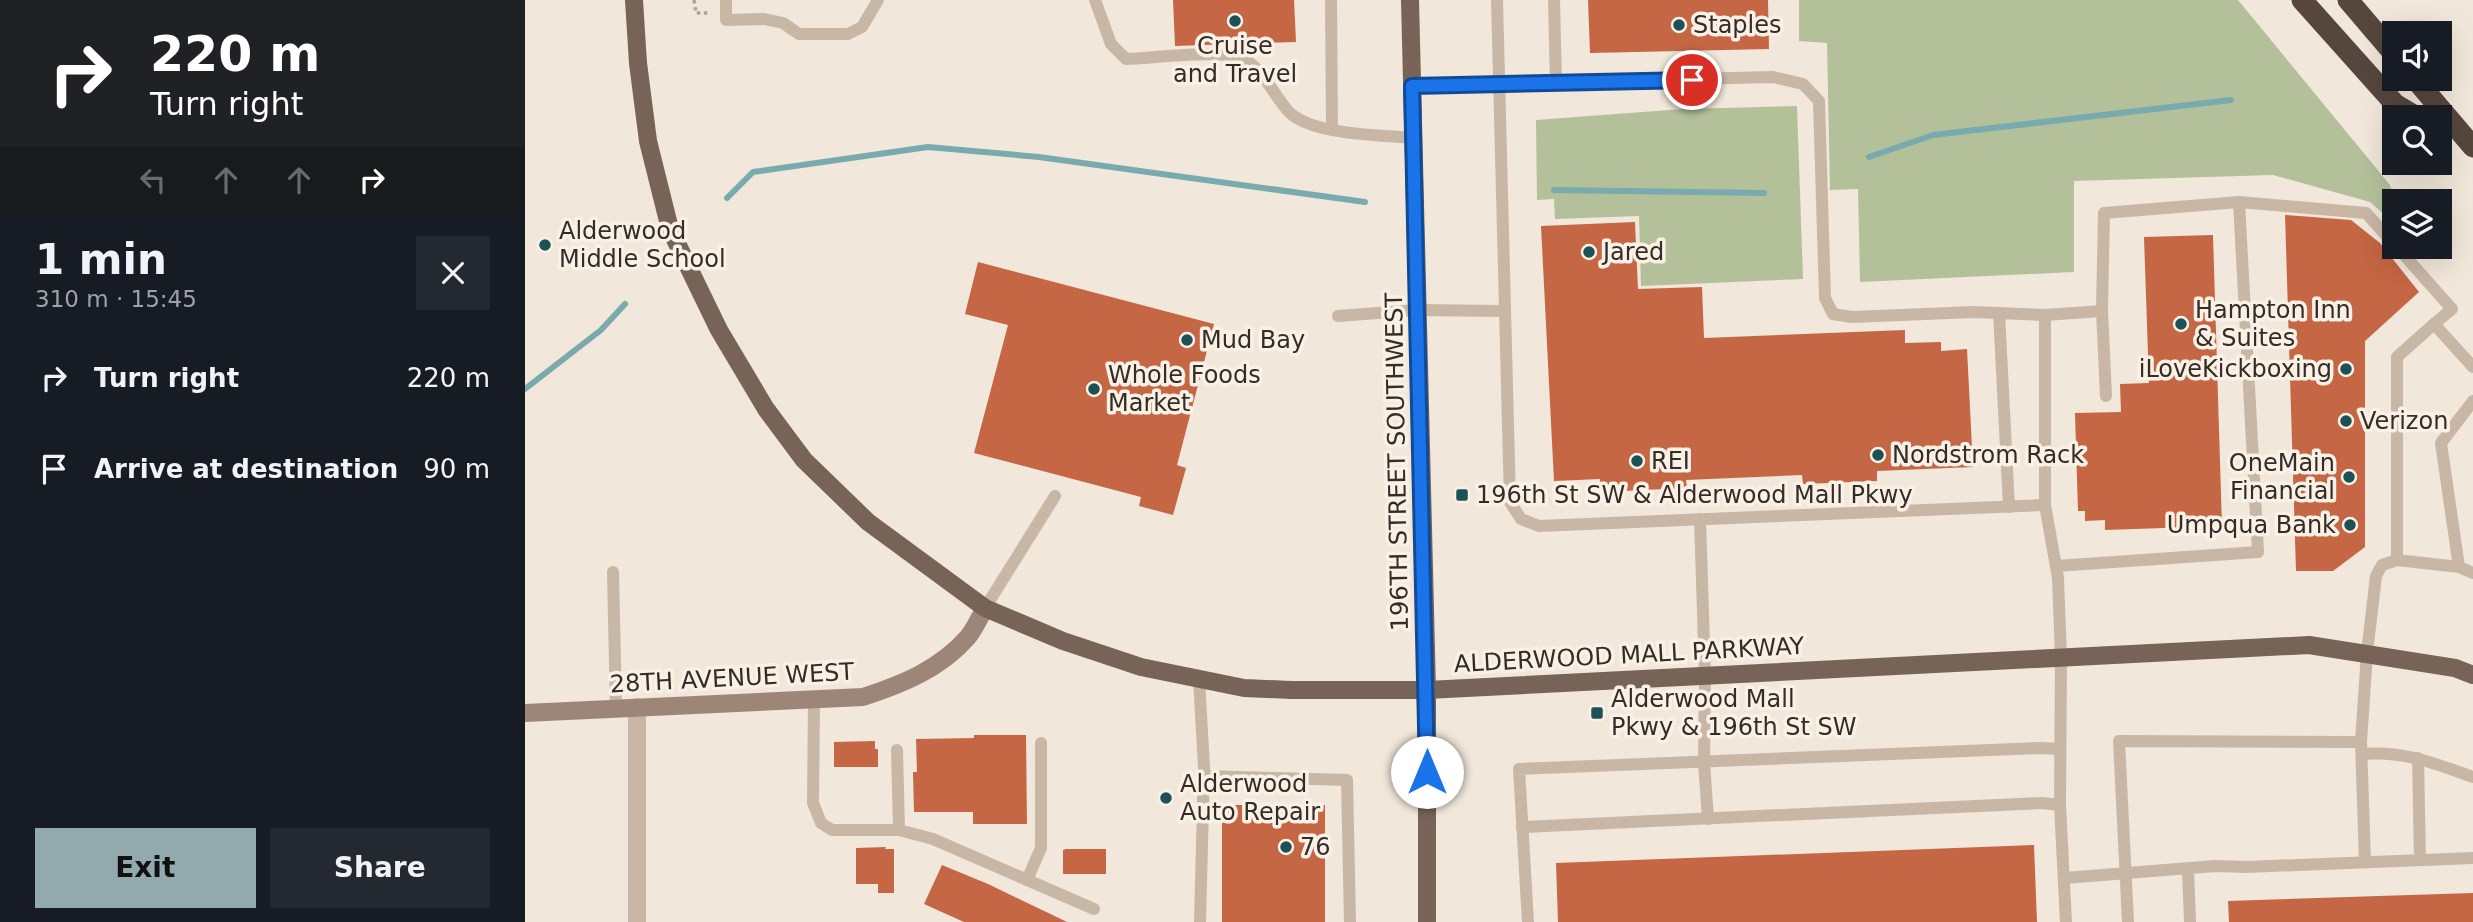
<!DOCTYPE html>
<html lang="en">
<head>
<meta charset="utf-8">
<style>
  body { margin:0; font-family:"DejaVu Sans",sans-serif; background:#242831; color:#f1f3f6; height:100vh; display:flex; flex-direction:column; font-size:26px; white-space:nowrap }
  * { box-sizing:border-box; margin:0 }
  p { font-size:23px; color:#9ea1a6 }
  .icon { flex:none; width:38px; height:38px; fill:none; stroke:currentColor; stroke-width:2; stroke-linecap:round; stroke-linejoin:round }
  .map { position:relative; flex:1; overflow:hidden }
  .panel { display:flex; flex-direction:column; background:#171b24; width:525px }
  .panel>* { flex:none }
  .guide { background:#202124; color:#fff; overflow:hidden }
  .controls { position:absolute; left:1857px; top:21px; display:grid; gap:14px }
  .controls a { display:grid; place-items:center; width:70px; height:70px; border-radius:0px; background:#171b24; box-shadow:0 7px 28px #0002; font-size:35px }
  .pin { position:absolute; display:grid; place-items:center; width:60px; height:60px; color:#fff; margin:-30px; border:4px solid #fff; border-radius:50%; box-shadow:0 2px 7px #0007 }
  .me { position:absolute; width:77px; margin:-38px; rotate:0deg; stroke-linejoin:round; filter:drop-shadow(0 0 5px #0008) }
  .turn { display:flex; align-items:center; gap:24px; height:147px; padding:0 35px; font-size:32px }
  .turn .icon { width:91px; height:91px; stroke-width:2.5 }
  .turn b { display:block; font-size:49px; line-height:60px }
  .lanes { display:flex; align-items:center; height:66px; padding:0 35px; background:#0003; justify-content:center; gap:35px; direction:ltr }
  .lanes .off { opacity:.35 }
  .round { display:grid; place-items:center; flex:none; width:74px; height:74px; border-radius:0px; background:#242831 }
  .head { display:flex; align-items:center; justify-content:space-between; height:119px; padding:0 35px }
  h1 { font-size:42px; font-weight:600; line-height:52px }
  .button { display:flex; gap:14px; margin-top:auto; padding:14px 35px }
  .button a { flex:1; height:80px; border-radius:0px; background:#92aaae; color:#111; font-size:28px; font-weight:600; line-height:80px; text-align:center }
  .button a+a { background:#242831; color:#f1f3f6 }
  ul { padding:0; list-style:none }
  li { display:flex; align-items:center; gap:21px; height:91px; padding:0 35px }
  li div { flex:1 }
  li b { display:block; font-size:26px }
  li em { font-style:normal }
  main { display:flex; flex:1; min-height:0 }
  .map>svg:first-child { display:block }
</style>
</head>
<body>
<main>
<section class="panel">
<div class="guide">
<div class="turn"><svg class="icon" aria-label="right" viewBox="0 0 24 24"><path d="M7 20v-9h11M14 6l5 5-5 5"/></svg><div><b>220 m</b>Turn right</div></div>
<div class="lanes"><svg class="icon off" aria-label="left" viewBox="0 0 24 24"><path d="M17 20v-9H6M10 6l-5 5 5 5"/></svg><svg class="icon off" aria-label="ahead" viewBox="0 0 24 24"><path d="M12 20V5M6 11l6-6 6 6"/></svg><svg class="icon off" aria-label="ahead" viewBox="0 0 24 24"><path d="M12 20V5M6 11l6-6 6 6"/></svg><svg class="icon" aria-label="right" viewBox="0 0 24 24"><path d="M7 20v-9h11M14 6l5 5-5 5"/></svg></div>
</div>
<div class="head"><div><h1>1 min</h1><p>310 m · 15:45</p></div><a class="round"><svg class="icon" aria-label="close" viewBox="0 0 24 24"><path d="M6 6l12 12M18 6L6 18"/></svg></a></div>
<ul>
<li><svg class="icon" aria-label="right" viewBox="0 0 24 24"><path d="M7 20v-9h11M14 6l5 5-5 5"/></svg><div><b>Turn right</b></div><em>220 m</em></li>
<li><svg class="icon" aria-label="arrive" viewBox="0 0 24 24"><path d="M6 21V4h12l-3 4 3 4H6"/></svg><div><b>Arrive at destination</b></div><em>90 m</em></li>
</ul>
<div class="button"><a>Exit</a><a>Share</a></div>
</section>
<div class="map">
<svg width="1948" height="922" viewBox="0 0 1948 922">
  <rect width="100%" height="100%" fill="#f1e7da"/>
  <g fill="#b3c09a">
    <path d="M 1274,0 L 1713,0 L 1865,185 L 1871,201 L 1869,201 L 1860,215 L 1845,202 L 1748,175 L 1549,181 L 1549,272 L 1335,282 L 1333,189 L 1305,190 L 1302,43 L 1274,41 Z"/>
    <path d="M 1272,106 L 1278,279 L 1116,286 L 1114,216 L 1030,219 L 1029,199 L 1012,200 L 1011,120 L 1158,109 Z"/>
  </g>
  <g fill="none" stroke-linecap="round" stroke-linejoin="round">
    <g stroke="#79abae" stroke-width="6">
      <path d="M 1344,157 L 1408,135 L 1706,100"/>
      <path d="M 1029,190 L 1239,193"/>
      <path d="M 202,198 L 228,172 L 403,147 L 514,157 L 840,202"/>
      <path d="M 0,389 L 76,330 L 100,304"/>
    </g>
  </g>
  <g fill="#c56644">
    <path d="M 648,0 L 769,0 L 771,42 L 650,46 Z"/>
    <path d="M 1063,0 L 1243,0 L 1244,49 L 1065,53 Z"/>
    <path d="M 1760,215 L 1826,220 L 1855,243 L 1894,292 L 1840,341 L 1840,547 L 1808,571 L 1771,571 Z"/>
    <path d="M 1110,222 L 1113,289 L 1177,287 L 1179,338 L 1380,330 L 1380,343 L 1416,342 L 1416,351 L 1442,349 L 1448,467 L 1352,471 L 1352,481 L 1278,484 L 1277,475 L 1161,480 L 1162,488 L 1075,492 L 1075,479 L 1029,481 L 1016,226 Z"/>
    <path d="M 1688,235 L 1697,526 L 1580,530 L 1580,520 L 1560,521 L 1560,511 L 1553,511 L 1550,413 L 1596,412 L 1595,384 L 1624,383 L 1619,237 Z"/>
    <path d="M 453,262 L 689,324 L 652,465 L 661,468 L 648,515 L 614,506 L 616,497 L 449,453 L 483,325 L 440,314 Z"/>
    <path d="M 449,735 L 501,735 L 502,824 L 448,824 L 448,812 L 389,812 L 388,772 L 392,772 L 391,739 L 449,738 Z"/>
    <path d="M 350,741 L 350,749 L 353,749 L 353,767 L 309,767 L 309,742 Z"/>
    <rect x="697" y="805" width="103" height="117"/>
    <path d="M 1509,845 L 1512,922 L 1033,922 L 1031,863 Z"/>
    <path d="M 361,847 L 360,849 L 369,849 L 369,893 L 353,893 L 353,884 L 331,884 L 331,848 Z"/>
    <path d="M 541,849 L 581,849 L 581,874 L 538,874 L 538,850 Z"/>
    <path d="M 417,865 L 463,884 L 542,922 L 439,922 L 399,904 Z"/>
    <path d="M 1948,893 L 1948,922 L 1704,922 L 1703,901 Z"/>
  </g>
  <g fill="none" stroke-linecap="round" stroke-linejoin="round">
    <path stroke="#b5a190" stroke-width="3.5" stroke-dasharray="3.5 3.5" stroke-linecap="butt" d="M 169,0 L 171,13 L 184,13"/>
    <g stroke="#c9b7a6" stroke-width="12">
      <path d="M 201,0 L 201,20 L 239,19 L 258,23 L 274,34 L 323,34 L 337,27 L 353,0"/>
      <path d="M 570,0 L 586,44 L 601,59 C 628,58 692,50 714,57 C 737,65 748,95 764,112 C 787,135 856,135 888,138"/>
      <path d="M 806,0 L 807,129"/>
      <path d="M 972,0 L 985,502 L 996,519 L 1014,526 L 1520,505"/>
      <path d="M 1029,0 L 1031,84"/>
      <path d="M 887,86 L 1248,77 L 1278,84 L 1294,101 L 1300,298 L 1308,314 L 1327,317 L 1449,312 L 1520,315 L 1577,311 L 1579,213 L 1714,202"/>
      <path d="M 1872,247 L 1927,309 L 1909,324"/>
      <path d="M 1577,311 L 1581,396"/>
      <path d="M 1474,313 L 1484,507"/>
      <path d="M 1520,315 L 1520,505 L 1533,578 L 1536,657 L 1535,805 L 1541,922"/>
      <path d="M 813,316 L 892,310 L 980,311"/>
      <path d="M 1948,401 L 1916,443 L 1934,567 L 1948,573"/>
      <path d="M 1175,519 L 1180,675 L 1179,762 L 1183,819"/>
      <path d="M 1872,560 L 1934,567"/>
      <path d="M 1531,566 L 1733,552 L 1714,202 L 1841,213 L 1869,244"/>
      <path d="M 88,572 L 91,708"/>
      <path d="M 460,608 L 530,496"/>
      <path d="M 674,679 L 679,767 L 675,922"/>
      <path d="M 289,699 L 288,803 L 296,823 L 307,830 L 374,830 L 408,839 L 569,909"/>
      <path d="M 1836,742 L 1840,862"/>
      <path d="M 372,750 L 374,830"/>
      <path d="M 1837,754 C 1881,751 1908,763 1948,777"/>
      <path d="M 1893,758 L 1895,860"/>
      <path d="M 679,776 L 822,780 L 825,922"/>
      <path d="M 997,827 L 1517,803 L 1535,805"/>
      <path d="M 1663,870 L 1665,922"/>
      <path d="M 1540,878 L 1690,866 L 1722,867 L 1948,858"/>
      <path d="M 502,880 L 516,848 L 516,743"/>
      <path d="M 1003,922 L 994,769 L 1515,748 L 1535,749"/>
      <path d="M 1603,922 L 1594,741 L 1836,742 L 1842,653 L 1851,576 L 1857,565 L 1872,560 L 1872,357 L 1909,324 L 1948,367"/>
    </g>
    <path stroke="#c9b7a6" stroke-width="18" d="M 112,922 L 112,707"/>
    <path stroke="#9d8678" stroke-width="18" d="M 0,713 L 338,697 C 378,684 415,669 443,637 C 450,628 455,617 460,608"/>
    <g stroke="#776358" stroke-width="18">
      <path d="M 109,0 L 113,63 L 123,141 L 145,229 L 194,330 L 241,409 L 279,460 L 343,522 L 460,608 L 538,641 L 616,667 L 719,688 L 766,690 L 902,690 L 1784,645 L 1930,668 L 1948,675"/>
      <path d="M 885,0 L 902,690 L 902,922"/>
    </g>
    <g stroke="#56463e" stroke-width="21">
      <path d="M 1777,0 L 1870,104 L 1892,117"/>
      <path d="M 1823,0 L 1869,54"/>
      <path d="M 1890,79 L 1948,147"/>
    </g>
  </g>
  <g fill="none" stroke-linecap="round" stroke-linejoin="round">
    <defs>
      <path id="route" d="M 902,772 L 887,86 L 1167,80"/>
    </defs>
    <use href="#route" stroke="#114b97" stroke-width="18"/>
    <use href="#route" stroke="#1a73e8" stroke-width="12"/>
  </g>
  <g fill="#1d5156" stroke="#f9f1e6" stroke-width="2.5">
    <circle cx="710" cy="21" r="7"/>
    <circle cx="1154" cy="25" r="7"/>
    <circle cx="20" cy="245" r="7"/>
    <circle cx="1064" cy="252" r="7"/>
    <circle cx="1656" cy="324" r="7"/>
    <circle cx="662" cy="340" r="7"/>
    <circle cx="1821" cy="369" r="7"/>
    <circle cx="569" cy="389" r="7"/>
    <circle cx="1821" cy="421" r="7"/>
    <circle cx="1353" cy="455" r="7"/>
    <circle cx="1112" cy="461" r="7"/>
    <circle cx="1824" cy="477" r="7"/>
    <rect x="930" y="488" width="14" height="14" rx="3.5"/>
    <circle cx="1825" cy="525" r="7"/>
    <rect x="1065" y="706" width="14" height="14" rx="3.5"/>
    <circle cx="641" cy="798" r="7"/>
    <circle cx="761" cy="847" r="7"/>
  </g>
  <g text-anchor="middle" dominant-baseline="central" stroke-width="7" stroke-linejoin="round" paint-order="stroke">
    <g font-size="24" fill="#352c27" stroke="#f9f1e6" text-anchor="start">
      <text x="1168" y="25">Staples</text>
      <text x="710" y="46" text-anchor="middle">Cruise<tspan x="710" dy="28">and Travel</tspan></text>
      <text x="34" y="231">Alderwood<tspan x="34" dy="28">Middle School</tspan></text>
      <text x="1078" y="252">Jared</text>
      <text x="1670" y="310">Hampton Inn<tspan x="1670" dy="28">&amp; Suites</tspan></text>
      <text x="676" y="340">Mud Bay</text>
      <text x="1807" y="369" text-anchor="end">iLoveKickboxing</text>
      <text x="583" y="375">Whole Foods<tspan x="583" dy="28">Market</tspan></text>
      <text x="1835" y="421">Verizon</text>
      <text x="1367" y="455">Nordstrom Rack</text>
      <text x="1126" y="461">REI</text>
      <text x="1810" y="463" text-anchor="end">OneMain<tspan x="1810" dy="28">Financial</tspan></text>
      <text x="951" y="495">196th St SW &amp; Alderwood Mall Pkwy</text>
      <text x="1811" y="525" text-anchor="end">Umpqua Bank</text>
      <text x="1086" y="699">Alderwood Mall<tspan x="1086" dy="28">Pkwy &amp; 196th St SW</tspan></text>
      <text x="655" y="784">Alderwood<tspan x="655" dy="28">Auto Repair</tspan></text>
      <text x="775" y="847">76</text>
    </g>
    <g font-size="24" fill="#352c27" stroke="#f9f1e6">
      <text transform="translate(872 462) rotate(-91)">196TH STREET SOUTHWEST</text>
      <text transform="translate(1104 655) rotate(-3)">ALDERWOOD MALL PARKWAY</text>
      <text transform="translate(207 678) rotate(-3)">28TH AVENUE WEST</text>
    </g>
  </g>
</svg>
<div class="controls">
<a><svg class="icon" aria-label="sound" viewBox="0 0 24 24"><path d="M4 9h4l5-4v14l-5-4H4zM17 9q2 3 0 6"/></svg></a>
<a><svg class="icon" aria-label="search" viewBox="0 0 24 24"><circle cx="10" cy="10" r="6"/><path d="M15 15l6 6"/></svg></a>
<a><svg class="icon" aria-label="layers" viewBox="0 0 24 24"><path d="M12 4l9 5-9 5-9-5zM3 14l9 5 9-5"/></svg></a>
</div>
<div class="pin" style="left:1167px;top:80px;background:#d93025"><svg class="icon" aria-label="arrive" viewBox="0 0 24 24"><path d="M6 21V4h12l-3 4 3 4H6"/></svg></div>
<svg class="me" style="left:902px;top:772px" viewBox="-20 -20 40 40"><circle r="19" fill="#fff"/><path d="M0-13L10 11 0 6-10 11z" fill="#1a73e8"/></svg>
</div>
</main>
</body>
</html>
